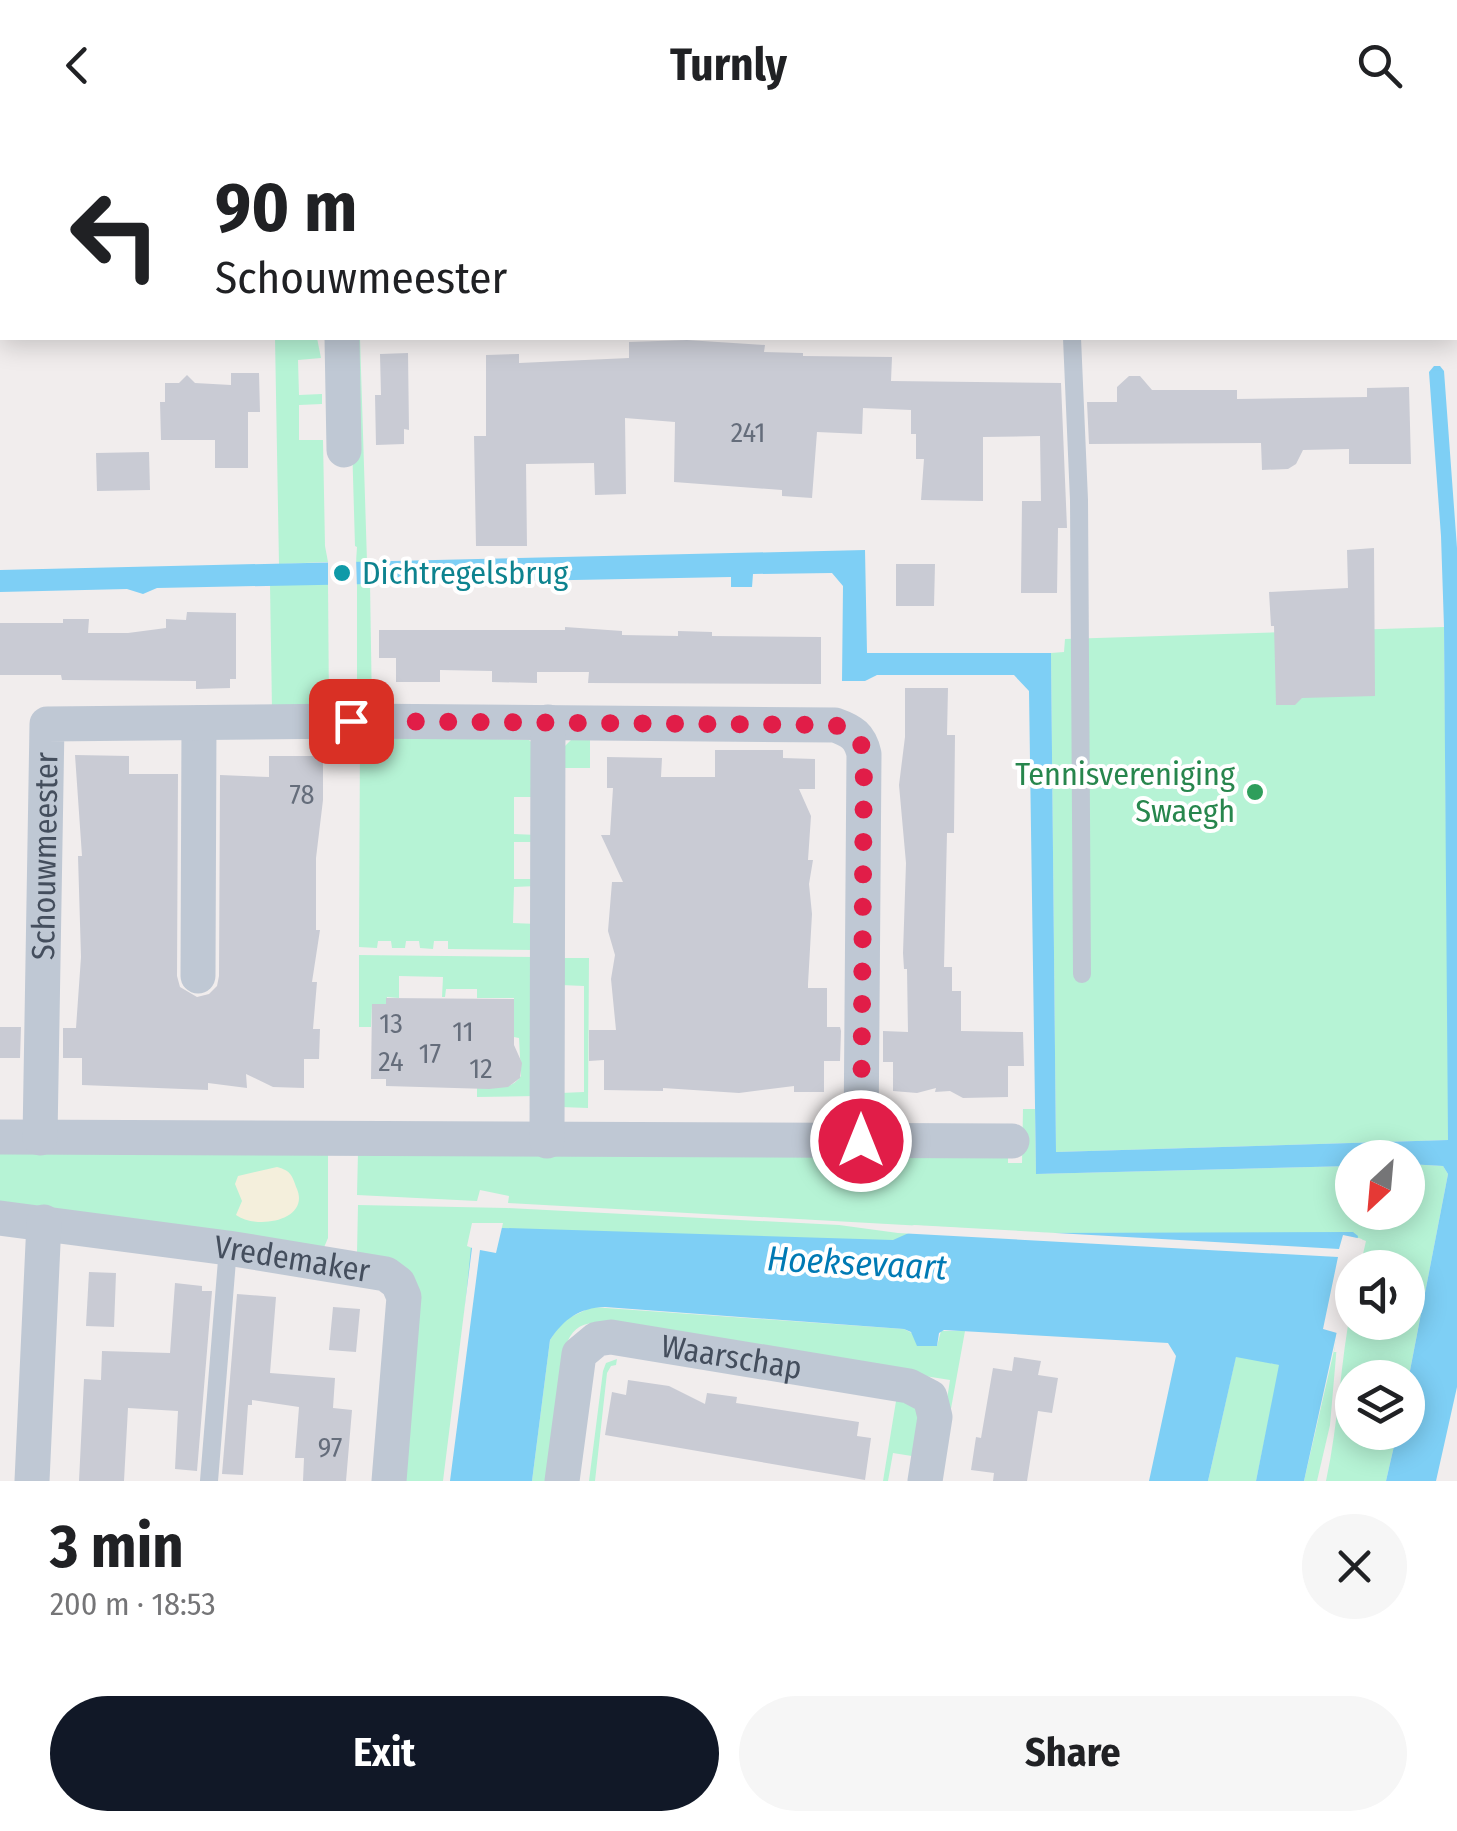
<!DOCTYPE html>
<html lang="en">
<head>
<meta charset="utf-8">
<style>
  body { margin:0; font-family:"Fira Sans Condensed",sans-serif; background:#f6f6f6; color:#202124; height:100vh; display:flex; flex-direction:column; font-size:38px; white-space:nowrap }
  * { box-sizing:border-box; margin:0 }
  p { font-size:32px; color:#757577 }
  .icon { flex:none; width:55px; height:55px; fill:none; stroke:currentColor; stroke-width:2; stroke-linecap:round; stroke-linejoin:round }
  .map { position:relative; height:1351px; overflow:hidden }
  .panel { display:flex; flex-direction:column; background:#fff; flex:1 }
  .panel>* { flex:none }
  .guide { position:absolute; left:0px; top:0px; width:1458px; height:210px; box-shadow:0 5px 25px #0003; background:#fff; color:#202124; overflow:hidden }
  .needle { width:65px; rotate:206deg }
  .tools { position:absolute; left:1335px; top:1010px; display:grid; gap:20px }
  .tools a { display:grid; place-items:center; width:90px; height:90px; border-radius:50%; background:#fff; box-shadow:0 5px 25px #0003; font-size:50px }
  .pin { position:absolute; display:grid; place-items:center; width:85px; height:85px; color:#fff; margin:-42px; border-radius:20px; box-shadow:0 5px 15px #0006 }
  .me { position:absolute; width:110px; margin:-55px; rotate:0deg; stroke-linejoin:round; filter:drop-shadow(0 0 8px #0008) }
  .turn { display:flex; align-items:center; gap:35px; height:210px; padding:0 50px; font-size:45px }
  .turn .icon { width:130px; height:130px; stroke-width:2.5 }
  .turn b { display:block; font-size:70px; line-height:85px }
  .round { display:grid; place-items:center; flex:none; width:105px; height:105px; border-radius:52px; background:#f6f6f6 }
  .head { display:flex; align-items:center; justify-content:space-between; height:170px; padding:0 50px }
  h1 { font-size:60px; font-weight:700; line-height:75px }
  .cta { display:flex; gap:20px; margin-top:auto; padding:20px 50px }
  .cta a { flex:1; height:115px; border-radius:60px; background:#111827; color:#fff; font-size:40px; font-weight:700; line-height:115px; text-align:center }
  .cta a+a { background:#f6f6f6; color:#202124 }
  header { display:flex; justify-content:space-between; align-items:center; height:130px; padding:0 50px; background:#fff; font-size:45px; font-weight:700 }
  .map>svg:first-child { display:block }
</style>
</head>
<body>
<header><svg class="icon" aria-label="back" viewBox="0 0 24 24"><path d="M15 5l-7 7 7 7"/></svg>Turnly<svg class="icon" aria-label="search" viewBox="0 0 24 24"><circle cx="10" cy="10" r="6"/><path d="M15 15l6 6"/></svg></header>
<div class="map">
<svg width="1457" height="1351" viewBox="0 0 1457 1351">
  <rect width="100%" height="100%" fill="#f1eded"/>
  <g fill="#b6f3d5">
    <path d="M 275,208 L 317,208 L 321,228 L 298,230 L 299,265 L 322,264 L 322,274 L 299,275 L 299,310 L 323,310 L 325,416 L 328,432 L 279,434 Z"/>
    <path d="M 349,208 L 360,208 L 367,432 L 356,432 L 357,417 L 355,416 Z"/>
    <path d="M 370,452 L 372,581 L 357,581 L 357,453 Z"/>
    <path d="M 328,453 L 329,580 L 272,580 L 270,455 Z"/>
    <path d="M 1444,497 L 1449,1010 L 1056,1022 L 1051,523 L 1064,522 L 1065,509 Z"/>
    <path d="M 360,605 L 529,610 L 538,618 L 538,667 L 514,667 L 514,704 L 537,705 L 537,712 L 514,712 L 514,749 L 537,749 L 537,756 L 514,757 L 513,793 L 537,794 L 537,820 L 448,819 L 448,811 L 434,811 L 433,819 L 420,818 L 419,811 L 406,811 L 405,818 L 392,818 L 391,811 L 378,811 L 377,818 L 359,817 Z"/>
    <path d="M 590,606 L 590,638 L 563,638 L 562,619 L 572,609 Z"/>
    <path d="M 359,825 L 536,827 L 536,966 L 477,967 L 477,956 C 494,956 510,962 521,946 L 519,908 L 514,907 L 514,868 L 477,868 L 477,859 L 446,859 L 445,867 L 442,867 L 443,847 L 399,846 L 399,868 L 387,867 L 386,874 L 372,875 L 371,897 L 359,897 Z"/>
    <path d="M 561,828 L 589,828 L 588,978 L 561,977 L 561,963 L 584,962 L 584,856 L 561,855 Z"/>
    <path d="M 1023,979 L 1035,979 L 1036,1044 L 1352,1036 L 1352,1082 L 1408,1082 L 1408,1034 L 1443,1036 L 1448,1044 L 1408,1251 L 1408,1248 L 1352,1248 L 1352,1302 L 1397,1303 L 1386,1351 L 1326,1351 C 1339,1292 1340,1232 1352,1173 L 1352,1192 L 1408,1192 L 1408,1138 L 1360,1137 L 1366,1111 L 1358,1108 L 1344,1170 L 493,1105 L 468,1351 L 399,1351 L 414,1161 L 357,1123 L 358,1075 L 507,1078 L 839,1095 L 898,1103 L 959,1098 L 508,1073 L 509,1066 L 480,1060 L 477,1071 L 357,1065 L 358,1022 L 1008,1026 L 1008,1033 L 1022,1033 Z"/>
    <path d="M 0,1017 L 328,1021 L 328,1108 L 322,1122 L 0,1076 Z"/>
    <path d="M 592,1177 L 904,1199 L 937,1216 L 941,1201 L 965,1201 L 950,1284 L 945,1282 L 950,1250 L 594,1193 C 580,1193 570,1202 566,1216 L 550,1351 L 532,1351 L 550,1210 L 562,1191 Z"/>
    <path d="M 1338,1203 L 1330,1295 L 1317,1351 L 1304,1351 Z"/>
    <path d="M 1236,1226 L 1280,1235 L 1256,1351 L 1208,1351 Z"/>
    <path d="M 617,1229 L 616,1235 L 611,1236 L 607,1243 L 595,1351 L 589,1351 L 603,1241 L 606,1233 Z"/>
    <path d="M 897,1265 L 909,1269 L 923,1287 L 918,1327 L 893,1323 L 888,1351 L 883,1351 Z"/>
  </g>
  <path fill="#f4efdc" d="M 277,1037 C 292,1041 292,1046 297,1059 C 310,1091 256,1100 236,1085 L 242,1071 L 235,1054 L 238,1046 Z"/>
  <g fill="#7ecff5">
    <path d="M 1434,236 L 1440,236 L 1444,241 L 1457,418 L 1457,1257 L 1436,1351 L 1386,1351 L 1397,1303 L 1408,1302 L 1408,1251 L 1448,1044 L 1443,1036 L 1408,1034 L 1408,1028 L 1352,1028 L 1352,1036 L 1036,1044 L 1029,561 L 1014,545 L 877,545 L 865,551 L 842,551 L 843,456 L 832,443 L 753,444 L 752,457 L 731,457 L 731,447 L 157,458 L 143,464 L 127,459 L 0,462 L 0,440 L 865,420 L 867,523 L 1051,523 L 1056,1022 L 1448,1010 L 1444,497 L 1441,406 L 1429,242 Z"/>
    <path d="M 473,1097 L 893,1110 L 920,1098 L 1046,1103 L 1353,1102 L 1358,1106 L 1304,1351 L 1256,1351 L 1279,1235 L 1236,1227 L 1208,1351 L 1149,1351 L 1176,1226 L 1168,1213 L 944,1200 L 939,1203 L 937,1216 L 917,1216 L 911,1202 L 904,1199 L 605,1177 C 579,1178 564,1189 550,1210 L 532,1351 L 448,1351 Z"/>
  </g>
  <g fill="#f1eded">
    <path d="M 328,427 L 356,427 L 357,458 L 328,458 Z"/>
    <path d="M 472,1093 L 503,1093 L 496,1123 L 480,1120 L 450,1351 L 443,1351 L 472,1118 L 467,1116 Z"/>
    <path d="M 914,1095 L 1339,1119 L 1343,1105 L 1362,1109 L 1356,1138 L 1352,1138 L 1352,1155 L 1337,1222 L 1334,1222 L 1337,1203 L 1323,1199 L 1338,1127 L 898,1103 Z"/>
  </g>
  <g fill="#c9cbd4">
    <path d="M 687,210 L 765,215 L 764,222 L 803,223 L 803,226 L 892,227 L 891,251 L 1061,253 L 1067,398 L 1058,398 L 1057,463 L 1021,463 L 1022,371 L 1041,371 L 1040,306 L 983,307 L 983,371 L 921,370 L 924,329 L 916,329 L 916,304 L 911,304 L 911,280 L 863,278 L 862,304 L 817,302 L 812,368 L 782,366 L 782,360 L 674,352 L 675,292 L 625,288 L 626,364 L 595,365 L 594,333 L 526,334 L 527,416 L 476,416 L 474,306 L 486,306 L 486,225 L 519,224 L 519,233 L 629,228 L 629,212 Z"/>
    <path d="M 408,223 L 409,300 L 404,299 L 404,314 L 376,315 L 375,265 L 381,265 L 380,224 Z"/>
    <path d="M 231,243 L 259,243 L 260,282 L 248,282 L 248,338 L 215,338 L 215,310 L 161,310 L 160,272 L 165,272 L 165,253 L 179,253 L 187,245 L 195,253 L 231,255 Z"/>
    <path d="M 1129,246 L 1140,246 L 1152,260 L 1237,260 L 1237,269 L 1367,267 L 1367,258 L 1409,257 L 1411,334 L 1349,334 L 1349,319 L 1303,320 L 1296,334 L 1288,339 L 1262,340 L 1261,313 L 1089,314 L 1087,272 L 1117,272 L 1117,257 Z"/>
    <path d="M 149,322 L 150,360 L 97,361 L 96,323 Z"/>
    <path d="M 1374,418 L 1375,566 L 1302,568 L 1295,575 L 1276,575 L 1274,496 L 1271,496 L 1269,462 L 1348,458 L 1347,420 Z"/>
    <path d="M 896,434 L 935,434 L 934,476 L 896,476 Z"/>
    <path d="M 187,482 L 236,483 L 236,549 L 230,549 L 230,558 L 196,559 L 196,551 L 62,550 L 61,545 L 0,545 L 0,493 L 63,493 L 63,489 L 89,489 L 88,503 L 128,503 L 166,498 L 166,489 L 186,490 Z"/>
    <path d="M 565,497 L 622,501 L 622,505 L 678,506 L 678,501 L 712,502 L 712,506 L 821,507 L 821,554 L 588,553 L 589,542 L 537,542 L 537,553 L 492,552 L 492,541 L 440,540 L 440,552 L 396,552 L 396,528 L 379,528 L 379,500 L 565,500 Z"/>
    <path d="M 905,558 L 948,558 L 947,605 L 955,605 L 954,703 L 947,703 L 944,837 L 952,837 L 952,861 L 961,861 L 961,901 L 1023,902 L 1024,936 L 1008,936 L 1008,967 L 963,968 L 950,961 L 935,962 L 936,958 L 917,963 L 893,961 L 893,932 L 883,932 L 883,901 L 908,902 L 907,839 L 904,839 L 903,823 L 906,733 L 899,655 L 905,607 Z"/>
    <path d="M 715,620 L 783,620 L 783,628 L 815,629 L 815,659 L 799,659 L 811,686 L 808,730 L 813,730 L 809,754 L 812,784 L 808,854 L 808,858 L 827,858 L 827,897 L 840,897 L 841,901 L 840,931 L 824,931 L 824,962 L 794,962 L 794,956 L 739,963 L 663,958 L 663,961 L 604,960 L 604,930 L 589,931 L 589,900 L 616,900 L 611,849 L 615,825 L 608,801 L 612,752 L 623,752 L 601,705 L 610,705 L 613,658 L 607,658 L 607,627 L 662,628 L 661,647 L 715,647 Z"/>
    <path d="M 75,625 L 129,626 L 129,644 L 178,644 L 177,846 L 180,857 L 197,867 L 209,864 L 217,856 L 219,846 L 220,645 L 269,647 L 269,626 L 323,626 L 323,670 L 316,728 L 316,800 L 320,800 L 312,852 L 317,852 L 313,899 L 320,899 L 319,929 L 304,929 L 304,958 L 273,957 L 246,944 L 247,958 L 208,953 L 208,960 L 82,955 L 82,928 L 63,928 L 63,898 L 76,898 L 81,827 L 78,726 L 82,726 Z"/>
    <path d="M 386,868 L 514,869 L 514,915 L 522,933 L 520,948 L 508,957 L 489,959 L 386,956 L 386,949 L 371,949 L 372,874 L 386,874 Z"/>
    <path d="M 0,897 L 21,897 L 20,928 L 0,928 Z"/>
    <path d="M 89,1142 L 116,1143 L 114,1197 L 86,1196 Z"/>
    <path d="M 175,1153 L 202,1156 L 202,1161 L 212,1161 L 197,1341 L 175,1339 L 178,1281 L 128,1278 L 124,1351 L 79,1351 L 84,1249 L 101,1250 L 102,1221 L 170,1223 Z"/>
    <path d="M 237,1164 L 276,1167 L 270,1243 L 335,1248 L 333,1278 L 352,1280 L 346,1351 L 303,1351 L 304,1328 L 295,1328 L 299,1277 L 252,1270 L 252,1275 L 248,1275 L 243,1345 L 222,1344 Z"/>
    <path d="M 333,1177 L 360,1179 L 356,1222 L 329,1220 Z"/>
    <path d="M 1014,1227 L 1041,1231 L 1038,1245 L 1058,1248 L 1052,1283 L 1038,1281 L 1027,1351 L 993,1351 L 994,1343 L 971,1340 L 976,1307 L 981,1308 L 993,1238 L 1012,1241 Z"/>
    <path d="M 628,1250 L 669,1256 L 705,1274 L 707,1263 L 737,1267 L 736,1273 L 859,1292 L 857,1306 L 871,1308 L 865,1350 L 605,1305 L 612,1262 L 626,1265 Z"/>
  </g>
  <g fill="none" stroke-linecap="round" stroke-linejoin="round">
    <g stroke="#bfc8d4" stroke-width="18">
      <path d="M 1072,208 L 1079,370 L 1082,844"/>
      <path d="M 209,1351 L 228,1118"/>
    </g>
    <g stroke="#bfc8d4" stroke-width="35">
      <path d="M 342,208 L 344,320"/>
      <path d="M 198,846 L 199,593"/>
      <path d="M 0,1007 L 1012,1011"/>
      <path id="s1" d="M 40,1008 L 47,594 L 351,591 L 835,595 C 852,601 860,606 864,624 L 861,1011"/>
      <path d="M 547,1011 L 548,592"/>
      <path id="s2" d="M 0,1088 L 228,1118 L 386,1144 L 398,1153 L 404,1167 L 389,1351"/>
      <path d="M 32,1351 L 44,1092"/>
      <path id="s3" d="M 562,1351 L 579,1224 L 597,1209 L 611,1207 L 909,1256 L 930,1267 L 935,1287 L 925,1351"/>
    </g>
    <g stroke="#bfc8d4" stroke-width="42">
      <path d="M 1455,166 L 1457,166"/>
      <path d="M 0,172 L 2,172"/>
    </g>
  </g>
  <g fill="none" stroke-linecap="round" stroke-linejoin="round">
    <path stroke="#e11d48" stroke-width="18" stroke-dasharray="0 32.4" d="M 351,591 L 834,595 C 852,600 860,606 864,624 L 861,1011"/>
  </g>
  <circle fill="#0f9aa8" stroke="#fff" stroke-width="4" cx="342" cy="443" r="10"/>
  <circle fill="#2e9e5b" stroke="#fff" stroke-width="4" cx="1255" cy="662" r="10"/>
  <g text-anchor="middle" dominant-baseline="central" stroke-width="8" stroke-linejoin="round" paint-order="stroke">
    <g font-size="28" fill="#656d7b">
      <text x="748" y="302">241</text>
      <text x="302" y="664">78</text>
      <text x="391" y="893">13</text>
      <text x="463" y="901">11</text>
      <text x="430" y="923">17</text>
      <text x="391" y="931">24</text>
      <text x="481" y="938">12</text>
      <text x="330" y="1317">97</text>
    </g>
    <g font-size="32" fill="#0d838f" stroke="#fff" text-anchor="start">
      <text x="362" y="443">Dichtregelsbrug</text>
    </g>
    <g font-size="32" fill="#27864d" stroke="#fff" text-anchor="end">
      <text x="1235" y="644">Tennisvereniging<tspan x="1235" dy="37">Swaegh</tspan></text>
    </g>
    <g font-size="32" fill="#444e5d" stroke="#fff">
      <text stroke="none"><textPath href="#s1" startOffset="282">Schouwmeester</textPath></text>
      <text stroke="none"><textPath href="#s2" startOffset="295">Vredemaker</textPath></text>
      <text stroke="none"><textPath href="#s3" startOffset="288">Waarschap</textPath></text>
    </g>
    <g font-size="35" font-style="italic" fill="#007ab4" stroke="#fff">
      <text transform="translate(857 1133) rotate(3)">Hoeksevaart</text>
    </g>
  </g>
</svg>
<div class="tools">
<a><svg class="needle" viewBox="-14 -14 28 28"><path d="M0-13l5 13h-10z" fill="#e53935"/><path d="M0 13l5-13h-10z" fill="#757577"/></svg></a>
<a><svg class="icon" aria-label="sound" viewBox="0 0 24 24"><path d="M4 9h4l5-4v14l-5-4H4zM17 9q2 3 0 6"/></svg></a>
<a><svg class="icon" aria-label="layers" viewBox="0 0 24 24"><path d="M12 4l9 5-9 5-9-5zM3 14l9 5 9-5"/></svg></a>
</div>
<div class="pin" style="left:351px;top:591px;background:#d93025"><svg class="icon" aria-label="arrive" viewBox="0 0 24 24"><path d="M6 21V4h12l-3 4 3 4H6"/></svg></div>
<svg class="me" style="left:861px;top:1011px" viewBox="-20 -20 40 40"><circle r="17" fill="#e11d48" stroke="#fff" stroke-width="3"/><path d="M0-11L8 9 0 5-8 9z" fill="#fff"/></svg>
<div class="guide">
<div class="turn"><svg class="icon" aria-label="left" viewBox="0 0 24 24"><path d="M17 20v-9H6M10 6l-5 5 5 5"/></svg><div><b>90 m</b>Schouwmeester</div></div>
</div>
</div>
<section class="panel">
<div class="head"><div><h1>3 min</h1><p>200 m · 18:53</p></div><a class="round"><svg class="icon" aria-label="close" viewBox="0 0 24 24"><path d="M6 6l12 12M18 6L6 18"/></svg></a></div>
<div class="cta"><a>Exit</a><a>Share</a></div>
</section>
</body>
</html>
